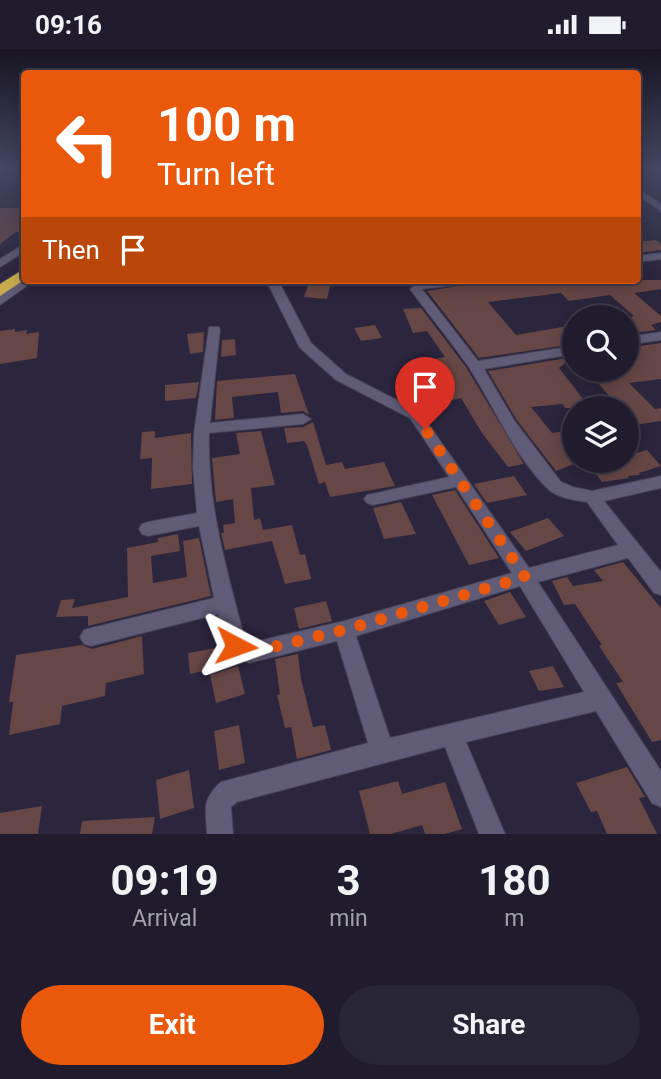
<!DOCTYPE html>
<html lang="en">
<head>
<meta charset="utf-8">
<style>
  body { margin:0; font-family:Roboto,sans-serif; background:#282536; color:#f1f3f6; height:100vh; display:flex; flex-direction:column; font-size:26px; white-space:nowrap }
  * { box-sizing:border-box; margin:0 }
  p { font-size:23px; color:#a2a1aa }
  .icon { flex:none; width:38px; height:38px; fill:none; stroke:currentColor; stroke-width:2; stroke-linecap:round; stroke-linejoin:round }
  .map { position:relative; height:785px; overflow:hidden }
  .panel { display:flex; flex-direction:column; background:#201c2e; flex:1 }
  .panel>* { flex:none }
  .banner { position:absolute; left:21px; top:21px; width:620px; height:214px; border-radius:7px; box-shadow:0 4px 18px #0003,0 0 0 2px #3d3a4a; background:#ea580c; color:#fff; overflow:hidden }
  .buttons { position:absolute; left:562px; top:256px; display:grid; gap:14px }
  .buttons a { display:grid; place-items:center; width:77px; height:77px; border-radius:50%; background:#201c2e; box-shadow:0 4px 18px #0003,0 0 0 2px #3d3a4a; font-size:35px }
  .pin { position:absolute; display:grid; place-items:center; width:60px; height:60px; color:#fff; margin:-72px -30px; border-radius:50% 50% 50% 0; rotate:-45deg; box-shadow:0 0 7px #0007 }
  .pin .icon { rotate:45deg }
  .me { position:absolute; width:77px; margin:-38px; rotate:94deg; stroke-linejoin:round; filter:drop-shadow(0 0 5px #0008) }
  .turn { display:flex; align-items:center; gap:24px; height:147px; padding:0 21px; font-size:32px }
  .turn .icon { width:91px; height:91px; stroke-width:2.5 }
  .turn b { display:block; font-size:49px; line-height:60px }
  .then { display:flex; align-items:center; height:66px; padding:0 21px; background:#0003; gap:14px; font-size:26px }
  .eta { display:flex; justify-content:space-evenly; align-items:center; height:119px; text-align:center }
  .eta b { font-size:42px; font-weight:700; line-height:49px }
  .button { display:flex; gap:14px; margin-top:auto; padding:14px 21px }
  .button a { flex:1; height:80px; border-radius:42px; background:#ea580c; color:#fff; font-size:28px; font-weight:700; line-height:80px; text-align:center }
  .button a+a { background:#282536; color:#f1f3f6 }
  .status { display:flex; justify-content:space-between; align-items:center; height:49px; padding:0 35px; background:#201c2e; direction:ltr }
  .status svg { height:19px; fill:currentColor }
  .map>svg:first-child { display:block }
</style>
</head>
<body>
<div class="status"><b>09:16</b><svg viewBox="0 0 49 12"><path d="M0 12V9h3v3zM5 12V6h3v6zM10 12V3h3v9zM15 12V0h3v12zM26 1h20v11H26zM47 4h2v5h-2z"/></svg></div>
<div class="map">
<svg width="661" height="785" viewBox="0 0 661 785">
  <rect width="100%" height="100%" fill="#2b253d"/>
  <g fill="#664745">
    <path d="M 0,159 L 24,159 L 24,184 L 16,183 L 0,195 Z"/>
    <path d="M 656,191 L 661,195 L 661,201 L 637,204 L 637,193 Z"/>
    <path d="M 496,231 L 661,231 L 661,240 L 634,244 L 661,267 L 661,273 L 651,276 L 656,281 L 626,285 L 626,269 L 634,267 L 610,246 L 569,252 L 561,244 L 488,253 L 516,286 L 574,276 L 574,295 L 479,309 L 427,242 Z"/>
    <path d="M 308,236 L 330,237 L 327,250 L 304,248 Z"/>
    <path d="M 421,259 L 466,318 L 524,415 L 508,418 L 482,384 L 461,349 L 433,356 L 418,336 L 410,322 L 425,319 L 420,312 L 445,308 L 427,282 L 413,284 L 403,260 Z"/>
    <path d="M 375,276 L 382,289 L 361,292 L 354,279 Z"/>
    <path d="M 15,280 L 15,283 L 27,281 L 26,285 L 39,283 L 37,309 L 0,315 L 0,282 Z"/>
    <path d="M 204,283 L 203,303 L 190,305 L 187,285 Z"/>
    <path d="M 235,290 L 236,306 L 221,308 L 222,291 Z"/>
    <path d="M 661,294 L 661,330 L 629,334 L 655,360 L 661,359 L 661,372 L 633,376 L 626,368 L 626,357 L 619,358 L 586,320 L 626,320 L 626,299 Z"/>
    <path d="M 573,308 L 559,319 L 590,359 L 565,359 L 563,355 L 531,358 L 552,384 L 574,381 L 574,415 L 556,422 L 516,370 L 488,322 Z"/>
    <path d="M 295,325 L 309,366 L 303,362 L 281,364 L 278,343 L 232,348 L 234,369 L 215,371 L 217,332 Z"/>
    <path d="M 199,333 L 196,349 L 165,352 L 165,336 Z"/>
    <path d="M 313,373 L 326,416 L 342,413 L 345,420 L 384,413 L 395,437 L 330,448 L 325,433 L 319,435 L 307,396 L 304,392 L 287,394 L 284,379 L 303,378 Z"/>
    <path d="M 155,382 L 155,389 L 191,384 L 192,435 L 151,440 L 152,409 L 140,410 L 142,383 Z"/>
    <path d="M 261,382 L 275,436 L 251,439 L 254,471 L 260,469 L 263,481 L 292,476 L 300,506 L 305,505 L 311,530 L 285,535 L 272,492 L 225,501 L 221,484 L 224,484 L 223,476 L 235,474 L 233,450 L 216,453 L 212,409 L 240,405 L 236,384 Z"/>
    <path d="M 647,401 L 661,417 L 639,424 L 640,426 L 628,427 L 629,429 L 602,433 L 587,411 L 626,411 L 626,407 Z"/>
    <path d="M 514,427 L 527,446 L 487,454 L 474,435 Z"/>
    <path d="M 455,441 L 499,509 L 469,516 L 432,446 Z"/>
    <path d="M 401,453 L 416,485 L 384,490 L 373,459 Z"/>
    <path d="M 548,469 L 564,487 L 526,502 L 510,483 Z"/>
    <path d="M 178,485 L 180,502 L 151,507 L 153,534 L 187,528 L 183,492 L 199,489 L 211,547 L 88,577 L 88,567 L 56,568 L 61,551 L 75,550 L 72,559 L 128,548 L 127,499 L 158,493 L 158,489 Z"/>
    <path d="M 623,513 L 661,559 L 661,691 L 652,693 L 616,634 L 623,633 L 599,597 L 602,596 L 575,555 L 564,556 L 552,532 L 567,528 L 573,537 L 603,532 L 594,521 Z"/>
    <path d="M 510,543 L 526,568 L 499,576 L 484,552 Z"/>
    <path d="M 326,552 L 332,572 L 299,580 L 294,559 Z"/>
    <path d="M 142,587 L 144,625 L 106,634 L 105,647 L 62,657 L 60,675 L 9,686 L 13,653 L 9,653 L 16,606 L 82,596 L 92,600 Z"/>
    <path d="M 216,599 L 217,619 L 190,625 L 188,604 Z"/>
    <path d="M 298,605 L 301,630 L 313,678 L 325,676 L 331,701 L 297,710 L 291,678 L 285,679 L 277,646 L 280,645 L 275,610 Z"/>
    <path d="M 238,617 L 245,645 L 216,654 L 210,626 Z"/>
    <path d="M 553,617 L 564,638 L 539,642 L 529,622 Z"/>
    <path d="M 239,676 L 245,714 L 219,721 L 214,682 Z"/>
    <path d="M 627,718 L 645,748 L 639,749 L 657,785 L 607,785 L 597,762 L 591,763 L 576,734 Z"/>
    <path d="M 189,721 L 194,759 L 160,770 L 156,731 Z"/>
    <path d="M 398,732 L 402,745 L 445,733 L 462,780 L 445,785 L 425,785 L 422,776 L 391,785 L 370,785 L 359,742 Z"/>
    <path d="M 42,757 L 38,785 L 0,785 L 0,764 Z"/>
    <path d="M 155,768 L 152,785 L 80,785 L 82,772 Z"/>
  </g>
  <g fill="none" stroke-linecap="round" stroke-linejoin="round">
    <defs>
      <g id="minor">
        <path d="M 637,139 L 661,155 L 661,162 L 637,146 Z"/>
        <path d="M 24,195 L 24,203 L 0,218 L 0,210 Z"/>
        <path d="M 661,204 L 661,210 L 637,213 L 637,207 Z"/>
        <path d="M 24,229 L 24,231 L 35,231 L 0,256 L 0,246 Z"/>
        <path d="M 266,231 L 278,231 L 311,294 L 346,325 L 420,363 L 529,519 L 618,496 L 587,453 C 573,451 557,449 547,439 C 514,407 493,355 468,317 C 450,291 429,266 410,240 L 419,234 L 479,231 L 473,234 L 422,240 L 478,312 L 574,297 L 574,305 L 484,320 L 514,371 L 561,433 L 573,438 L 592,442 L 661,427 L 661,439 L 604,452 L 661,523 L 661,546 L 654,544 L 628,509 L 538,533 L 661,722 L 661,758 L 652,754 L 596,662 L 466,693 L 505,785 L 479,785 L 445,698 L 237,753 L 231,758 L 233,785 L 207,785 C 206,760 201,751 221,733 L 368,694 L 337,592 L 249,614 L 228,604 L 218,565 L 91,597 L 84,595 L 80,588 L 84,581 L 91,579 L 214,549 L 199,477 L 148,487 L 142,485 L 139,480 L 142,475 L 148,473 L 197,464 L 193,419 L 194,384 L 209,278 L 219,278 L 220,281 L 210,374 L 303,365 L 311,370 L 303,375 L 209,384 C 207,456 227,522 245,591 L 250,594 L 344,572 L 512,524 L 456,438 L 373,456 L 367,454 L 364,450 L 367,446 L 449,428 L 410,369 L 336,331 L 300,299 ZM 520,537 L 584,643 L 390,689 L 356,587 Z"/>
        <path d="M 661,283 L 661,291 L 626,296 L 626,288 Z"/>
      </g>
      <path id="highway" d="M 24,220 L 24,231 L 0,247 L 0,235 Z"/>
    </defs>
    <use href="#minor" stroke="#454054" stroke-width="2"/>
    <use href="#highway" stroke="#454054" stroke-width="2"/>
    <use href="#minor" fill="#605b76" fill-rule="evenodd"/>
    <use href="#highway" fill="#c7aa4b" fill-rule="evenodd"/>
  </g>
  <linearGradient id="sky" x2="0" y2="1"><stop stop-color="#181422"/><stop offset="0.52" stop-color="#444662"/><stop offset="1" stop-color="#444662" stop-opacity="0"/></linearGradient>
  <rect width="661" height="229" fill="url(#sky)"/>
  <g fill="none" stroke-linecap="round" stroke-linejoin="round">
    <path stroke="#ea580c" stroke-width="12" stroke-dasharray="0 21.6" d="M 236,597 L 248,604 L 344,581 L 525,528 L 425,380"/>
  </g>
</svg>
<div class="buttons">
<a><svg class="icon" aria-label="search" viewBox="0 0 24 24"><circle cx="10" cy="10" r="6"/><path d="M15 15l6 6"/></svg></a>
<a><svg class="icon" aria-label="layers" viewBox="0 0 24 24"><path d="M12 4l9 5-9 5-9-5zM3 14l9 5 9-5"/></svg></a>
</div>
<div class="pin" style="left:425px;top:380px;background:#d93025"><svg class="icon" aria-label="arrive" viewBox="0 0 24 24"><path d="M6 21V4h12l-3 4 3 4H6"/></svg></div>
<svg class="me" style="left:236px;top:597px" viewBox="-20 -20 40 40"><path d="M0-17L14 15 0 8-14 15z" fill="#ea580c" stroke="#fff" stroke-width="4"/></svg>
<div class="banner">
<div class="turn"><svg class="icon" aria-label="left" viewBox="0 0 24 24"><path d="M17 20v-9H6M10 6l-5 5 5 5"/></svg><div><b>100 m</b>Turn left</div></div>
<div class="then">Then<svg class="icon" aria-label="arrive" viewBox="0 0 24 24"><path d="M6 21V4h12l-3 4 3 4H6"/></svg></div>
</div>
</div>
<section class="panel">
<div class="eta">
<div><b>09:19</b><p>Arrival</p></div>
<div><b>3</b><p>min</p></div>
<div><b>180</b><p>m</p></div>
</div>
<div class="button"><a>Exit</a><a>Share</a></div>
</section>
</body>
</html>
